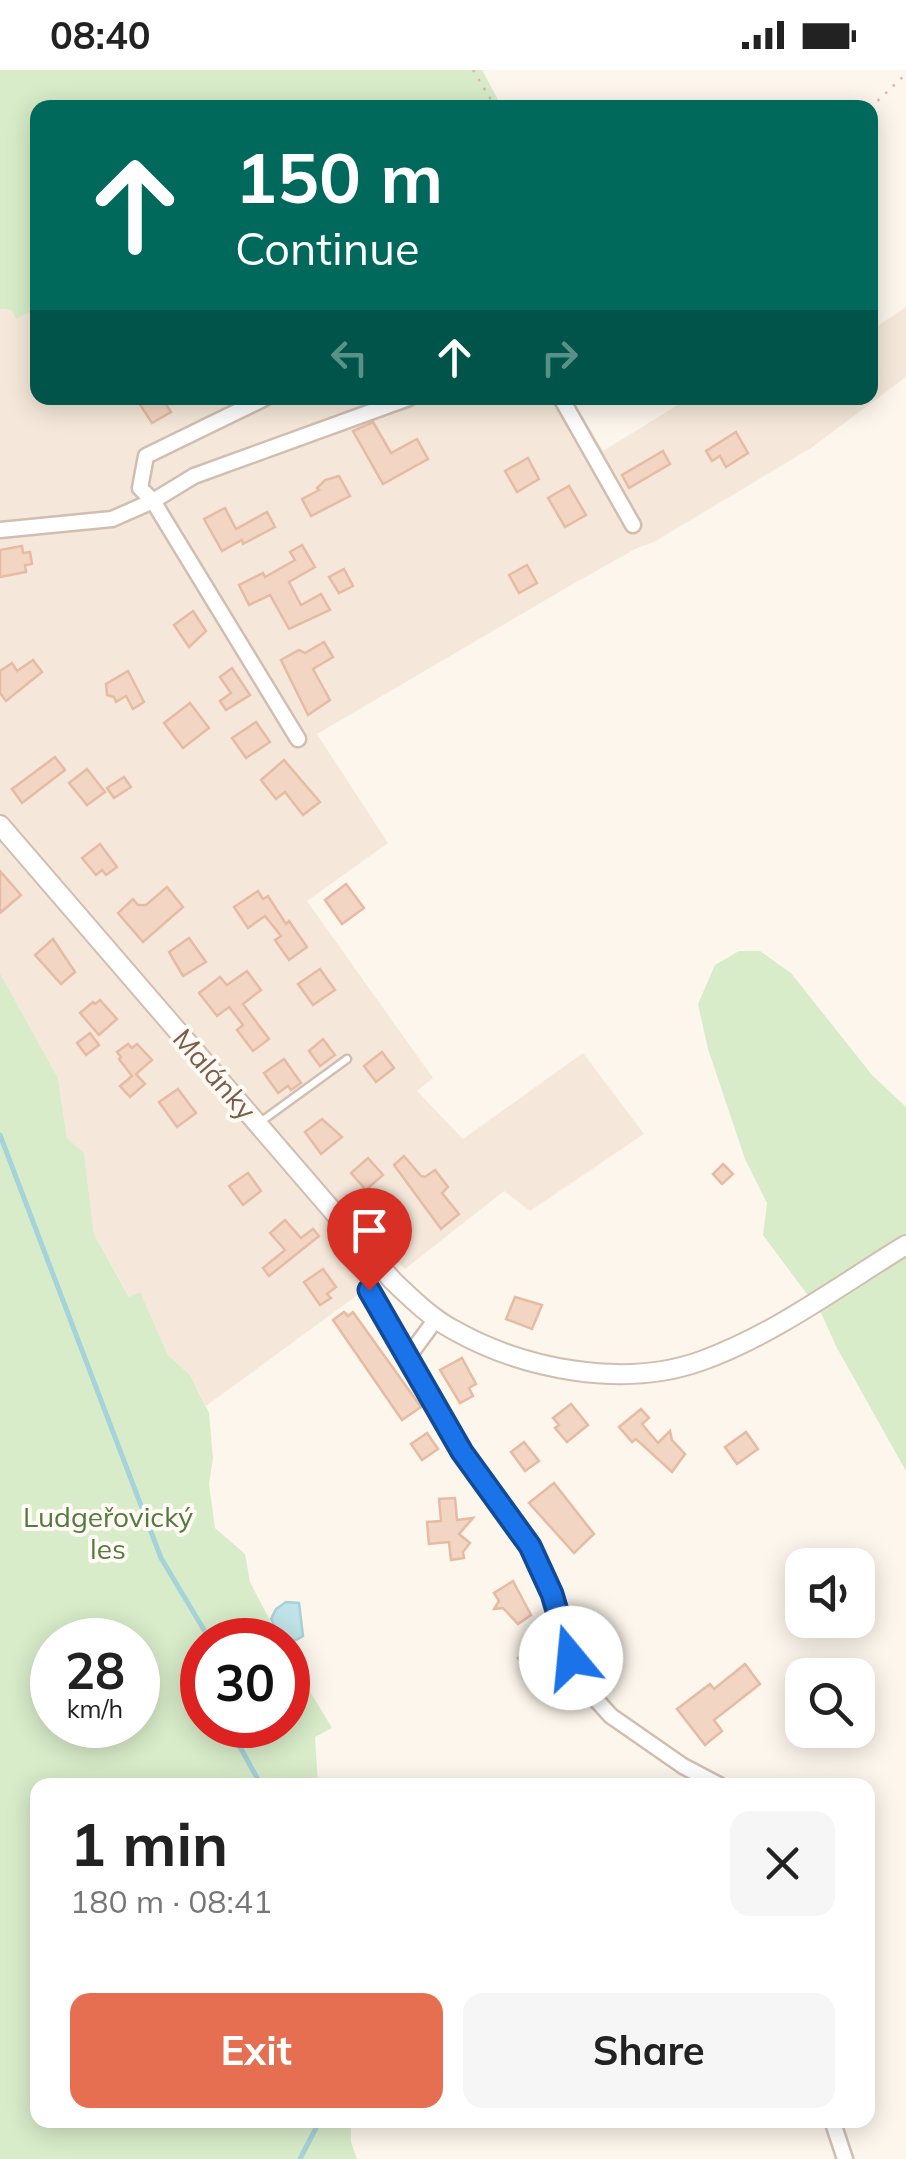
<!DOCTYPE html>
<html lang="en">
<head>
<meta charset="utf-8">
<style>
  body { margin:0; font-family:Mulish,sans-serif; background:#f6f6f6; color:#222; height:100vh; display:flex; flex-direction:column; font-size:38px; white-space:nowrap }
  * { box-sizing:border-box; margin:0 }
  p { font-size:32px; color:#767676 }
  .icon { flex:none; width:55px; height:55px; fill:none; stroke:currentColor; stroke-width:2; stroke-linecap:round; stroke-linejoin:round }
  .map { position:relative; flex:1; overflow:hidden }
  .sheet { position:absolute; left:30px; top:1708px; width:845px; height:350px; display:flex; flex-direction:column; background:#fff; border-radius:20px; box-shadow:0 5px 25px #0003 }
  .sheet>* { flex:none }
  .guide { position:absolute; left:30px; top:30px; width:848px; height:305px; border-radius:20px; box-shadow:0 5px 25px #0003; background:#00695c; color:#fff; overflow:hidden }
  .tools { position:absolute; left:785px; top:1478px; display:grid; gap:20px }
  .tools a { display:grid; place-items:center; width:90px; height:90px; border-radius:20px; background:#fff; box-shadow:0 5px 25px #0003; font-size:50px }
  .speed { position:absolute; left:30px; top:1548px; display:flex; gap:20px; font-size:50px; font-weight:700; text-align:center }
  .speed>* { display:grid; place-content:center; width:130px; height:130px; border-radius:50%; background:#fff; box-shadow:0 5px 25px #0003; line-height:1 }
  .speed small { font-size:25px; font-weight:400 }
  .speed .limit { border:15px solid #d22; background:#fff; color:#111 }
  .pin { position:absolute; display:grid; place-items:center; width:85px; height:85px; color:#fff; margin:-102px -42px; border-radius:50% 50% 50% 0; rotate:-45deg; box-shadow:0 0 10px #0007 }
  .pin .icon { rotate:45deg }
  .me { position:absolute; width:110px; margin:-55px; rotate:343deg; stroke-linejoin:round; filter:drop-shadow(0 0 8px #0008) }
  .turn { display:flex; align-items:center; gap:35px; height:210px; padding:0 40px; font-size:45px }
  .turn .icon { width:130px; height:130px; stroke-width:2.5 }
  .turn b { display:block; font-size:70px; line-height:85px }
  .lanes { display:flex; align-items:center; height:95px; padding:0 40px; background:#0003; justify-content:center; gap:50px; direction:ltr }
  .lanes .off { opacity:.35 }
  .round { display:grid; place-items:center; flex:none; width:105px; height:105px; border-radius:20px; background:#f6f6f6 }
  .overview { display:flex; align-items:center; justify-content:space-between; height:170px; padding:0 40px }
  h1 { font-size:60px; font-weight:700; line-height:75px }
  .cta { display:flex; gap:20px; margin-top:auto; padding:20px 40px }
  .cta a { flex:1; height:115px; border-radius:20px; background:#e76f51; color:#fff; font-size:40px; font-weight:700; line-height:115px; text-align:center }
  .cta a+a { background:#f6f6f6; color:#222 }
  .status { display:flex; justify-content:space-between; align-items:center; height:70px; padding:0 50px; background:#fff; direction:ltr }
  .status svg { height:28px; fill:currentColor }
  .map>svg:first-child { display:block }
</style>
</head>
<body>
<div class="status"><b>08:40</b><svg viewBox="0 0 49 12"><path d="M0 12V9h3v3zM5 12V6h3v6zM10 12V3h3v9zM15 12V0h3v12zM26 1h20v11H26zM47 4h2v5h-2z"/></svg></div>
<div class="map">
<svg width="906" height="2089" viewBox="0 0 906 2089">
  <rect width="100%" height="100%" fill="#fdf6ec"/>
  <path fill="#f5e8da" d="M 906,237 L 906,307 L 811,378 L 654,472 L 637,478 L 573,514 L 317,664 L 388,773 L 307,831 L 433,1008 L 417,1021 L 463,1069 L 583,983 L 644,1064 L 530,1141 L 504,1121 L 405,1199 L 396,1191 L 363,1221 L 206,1336 L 190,1305 L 168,1285 L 140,1223 L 130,1228 L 94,1164 L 84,1084 L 67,1068 L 58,1008 L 0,903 L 0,239 L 11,240 L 16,249 L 37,239 L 38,328 L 572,328 L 603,381 L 681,333 L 680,328 L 870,328 L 870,261 Z"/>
  <g fill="#d8ecc9" fill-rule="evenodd">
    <path d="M 0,0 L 482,0 L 502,37 L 38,38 L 37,239 L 16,249 L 11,240 L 0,239 Z"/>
    <path d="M 739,881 L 760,881 L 791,903 L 872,1005 L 906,1037 L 906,1401 L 837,1278 L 821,1243 L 763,1165 L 767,1133 L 745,1089 L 708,979 L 698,934 L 715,895 Z"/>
    <path d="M 0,903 L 58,1008 L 67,1068 L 84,1083 L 94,1164 L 129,1227 L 140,1222 L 168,1285 L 190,1305 L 209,1343 L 213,1388 L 209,1414 L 215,1458 L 245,1484 L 250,1512 L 280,1570 L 202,1570 L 202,1655 L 288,1655 L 288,1585 L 332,1658 L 315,1667 L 318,1715 L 38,1715 L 38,2050 L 351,2050 L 351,2072 L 357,2089 L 0,2089 ZM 138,1570 L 138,1655 L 52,1655 L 52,1570 Z"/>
  </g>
  <path fill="#bfe3e8" stroke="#a5d3da" stroke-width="2.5" d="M 286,1532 L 299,1533 L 303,1566 L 296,1570 L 282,1570 L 271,1549 L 276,1539 Z"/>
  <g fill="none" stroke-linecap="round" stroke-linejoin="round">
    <g stroke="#a5d3da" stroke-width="5">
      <path d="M 0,1065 L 161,1488 L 210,1570"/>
      <path d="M 228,1655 L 261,1715"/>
      <path d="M 300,2089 L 316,2058 L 313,2050"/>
    </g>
  </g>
  <g fill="#f3d5c3" stroke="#e6bba3" stroke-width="2.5">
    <path d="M 148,328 L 162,328 L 171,342 L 152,353 L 139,333 Z"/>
    <path d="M 373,352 L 391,383 L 417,369 L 428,389 L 383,414 L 353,361 Z"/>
    <path d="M 736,362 L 748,383 L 726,397 L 720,386 L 712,391 L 706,381 Z"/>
    <path d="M 663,381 L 670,394 L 629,418 L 622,405 Z"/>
    <path d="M 528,388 L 539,409 L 517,422 L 505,401 Z"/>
    <path d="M 339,406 L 350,426 L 311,446 L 302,429 L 319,420 L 317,418 L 325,410 Z"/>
    <path d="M 569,416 L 586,445 L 565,457 L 548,428 Z"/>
    <path d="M 225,438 L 236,459 L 267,442 L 275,457 L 243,474 L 242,470 L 222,481 L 204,449 Z"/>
    <path d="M 302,475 L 315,497 L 289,512 L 301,535 L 321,524 L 330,540 L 289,559 L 270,525 L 249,535 L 239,515 L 263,503 L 265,507 L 295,490 L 290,482 Z"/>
    <path d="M 22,476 L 23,483 L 30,482 L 32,494 L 25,495 L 26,502 L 0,507 L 0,480 Z"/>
    <path d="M 527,495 L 537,513 L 519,523 L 509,505 Z"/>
    <path d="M 344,499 L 353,516 L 339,523 L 329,507 Z"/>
    <path d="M 193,541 L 206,561 L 189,577 L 174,555 Z"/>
    <path d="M 324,572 L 333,587 L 313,599 L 330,630 L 308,645 L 281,590 L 299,580 L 305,583 Z"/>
    <path d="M 33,590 L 42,602 L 6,631 L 0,623 L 0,601 L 12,593 L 17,601 Z"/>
    <path d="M 232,598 L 250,625 L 226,640 L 220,631 L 231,623 L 220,607 Z"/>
    <path d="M 128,601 L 144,632 L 133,639 L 126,626 L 116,632 L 114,627 L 107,625 L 106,614 Z"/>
    <path d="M 190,633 L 209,658 L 183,678 L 164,653 Z"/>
    <path d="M 256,652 L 270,672 L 246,688 L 232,668 Z"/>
    <path d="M 55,687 L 65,700 L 22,733 L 12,719 Z"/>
    <path d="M 284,690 L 320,732 L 303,745 L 285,722 L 276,729 L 261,710 Z"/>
    <path d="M 87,699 L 105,722 L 87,735 L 69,713 Z"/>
    <path d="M 124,707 L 131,717 L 114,728 L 107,718 Z"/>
    <path d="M 100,774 L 117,797 L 106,805 L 102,800 L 96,805 L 82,788 Z"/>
    <path d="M 0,801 L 21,825 L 0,843 Z"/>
    <path d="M 346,814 L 364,838 L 342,854 L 325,830 Z"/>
    <path d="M 167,817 L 183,837 L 143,872 L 118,843 L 133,829 L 138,835 L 146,835 Z"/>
    <path d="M 258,821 L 263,829 L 268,826 L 286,854 L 289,851 L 307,877 L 289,890 L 275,870 L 281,866 L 265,846 L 248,858 L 234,837 Z"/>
    <path d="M 189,868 L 206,892 L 183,906 L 169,882 Z"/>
    <path d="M 53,869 L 75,902 L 61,914 L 35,885 Z"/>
    <path d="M 320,899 L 335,920 L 313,935 L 298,914 Z"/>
    <path d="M 247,901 L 261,920 L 243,934 L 269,969 L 253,981 L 237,960 L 243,955 L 229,937 L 217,946 L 199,923 L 220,907 L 227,915 Z"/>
    <path d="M 100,930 L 117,949 L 99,965 L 80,943 L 93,932 L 95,934 Z"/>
    <path d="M 90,963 L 99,975 L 86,985 L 77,973 Z"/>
    <path d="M 323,969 L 335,985 L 320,996 L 309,981 Z"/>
    <path d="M 128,974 L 132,978 L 137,974 L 152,990 L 136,1004 L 145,1014 L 130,1027 L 120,1016 L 132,1006 L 119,989 L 121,987 L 117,982 Z"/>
    <path d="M 382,982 L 394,998 L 376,1012 L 364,996 Z"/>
    <path d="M 284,989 L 301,1013 L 291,1020 L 288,1016 L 278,1023 L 264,1003 Z"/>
    <path d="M 178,1019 L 196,1043 L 177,1057 L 159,1032 Z"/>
    <path d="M 322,1049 L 342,1067 L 321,1084 L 305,1062 Z"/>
    <path d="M 404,1086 L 421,1106 L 425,1107 L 435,1100 L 448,1117 L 442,1123 L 459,1144 L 441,1159 L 394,1095 Z"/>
    <path d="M 368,1088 L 383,1105 L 366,1120 L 351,1103 Z"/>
    <path d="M 723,1094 L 733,1104 L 722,1114 L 713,1104 Z"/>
    <path d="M 248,1103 L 261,1121 L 243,1135 L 229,1116 Z"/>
    <path d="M 285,1150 L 301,1168 L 313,1159 L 319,1166 L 269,1206 L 263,1198 L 285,1180 L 270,1163 Z"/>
    <path d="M 323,1199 L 336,1217 L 327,1224 L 331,1228 L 320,1235 L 304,1212 Z"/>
    <path d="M 515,1227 L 542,1235 L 532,1259 L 506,1249 Z"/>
    <path d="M 344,1242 L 348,1246 L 353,1242 L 421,1337 L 402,1350 L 333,1250 Z"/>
    <path d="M 462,1288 L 476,1314 L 469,1318 L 473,1326 L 460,1333 L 440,1300 Z"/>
    <path d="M 571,1334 L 588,1355 L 567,1372 L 555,1358 L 559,1355 L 553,1348 Z"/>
    <path d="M 641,1339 L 649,1348 L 642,1354 L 658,1373 L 670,1361 L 672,1370 L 685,1384 L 672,1402 L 636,1369 L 632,1372 L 619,1357 Z"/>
    <path d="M 746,1362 L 758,1379 L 737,1394 L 725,1377 Z"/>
    <path d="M 427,1363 L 438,1379 L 422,1390 L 411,1374 Z"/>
    <path d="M 524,1372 L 539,1391 L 525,1401 L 511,1382 Z"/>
    <path d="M 554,1413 L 594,1464 L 574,1483 L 529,1433 Z"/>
    <path d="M 455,1428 L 457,1450 L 473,1448 L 459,1464 L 470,1473 L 463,1482 L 464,1488 L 451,1490 L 449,1472 L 429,1474 L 427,1452 L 441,1451 L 439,1429 Z"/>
    <path d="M 513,1511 L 531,1545 L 518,1554 L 503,1538 L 494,1539 L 499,1531 L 494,1523 Z"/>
    <path d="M 533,1576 L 551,1598 L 539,1607 L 531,1598 L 528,1601 L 518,1588 Z"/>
    <path d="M 745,1594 L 760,1614 L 714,1650 L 722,1661 L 705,1675 L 677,1639 L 710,1614 L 714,1619 Z"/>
  </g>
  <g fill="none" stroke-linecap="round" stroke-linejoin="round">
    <defs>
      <path id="service" d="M 259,1053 L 347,989"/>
      <g id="minor">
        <path d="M 265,328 L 146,386 L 140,418 L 153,431 L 194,406 L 409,328"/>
        <path d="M 561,328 L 633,455"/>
        <path d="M 0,460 L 112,449 L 153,431 L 298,669"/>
        <path d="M 369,1219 L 408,1287"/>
        <path d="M 436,1249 L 408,1287 L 462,1382 L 541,1496 L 582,1614 L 611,1646 L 683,1696 L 719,1715"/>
        <path d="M 832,2050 L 845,2089"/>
      </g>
      <path id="tertiary" d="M 0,755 L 393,1211 C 411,1228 430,1247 452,1259 C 522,1299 623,1319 701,1291 C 774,1265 840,1215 906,1175"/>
    </defs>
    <use href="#service" stroke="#d1beb0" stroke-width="11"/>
    <use href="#minor" stroke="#d1beb0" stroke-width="19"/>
    <use href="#tertiary" stroke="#d1beb0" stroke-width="22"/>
    <g stroke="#d9b8a5" stroke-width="2.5" stroke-dasharray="2.5 8" stroke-linecap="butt">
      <path d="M 473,0 L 496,38"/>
      <path d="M 870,38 L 906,4"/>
    </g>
    <use href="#service" stroke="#fff" stroke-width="6"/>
    <use href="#minor" stroke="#fff" stroke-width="14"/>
    <use href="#tertiary" stroke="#fff" stroke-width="18"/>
  </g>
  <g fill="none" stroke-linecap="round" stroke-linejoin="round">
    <defs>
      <path id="route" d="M 369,1220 L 462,1382 L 530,1476 L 552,1524 L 571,1588"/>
    </defs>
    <use href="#route" stroke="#114b97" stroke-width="25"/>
    <use href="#route" stroke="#1a73e8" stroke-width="18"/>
  </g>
  <g text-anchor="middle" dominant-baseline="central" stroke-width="8" stroke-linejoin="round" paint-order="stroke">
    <g font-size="28" fill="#7a5c4d" stroke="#fffaf3">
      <text transform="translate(215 1004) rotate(49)">Malánky</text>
    </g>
    <g font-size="28" fill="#537a41" stroke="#fffaf3">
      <text x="108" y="1446">Ludgeřovický<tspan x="108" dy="32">les</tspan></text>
    </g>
  </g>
</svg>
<div class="tools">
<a><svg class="icon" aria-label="sound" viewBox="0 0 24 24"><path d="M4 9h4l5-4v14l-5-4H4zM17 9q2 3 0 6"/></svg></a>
<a><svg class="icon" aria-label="search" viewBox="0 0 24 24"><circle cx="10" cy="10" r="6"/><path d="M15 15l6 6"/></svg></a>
</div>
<div class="speed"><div>28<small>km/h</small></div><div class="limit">30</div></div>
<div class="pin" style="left:369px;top:1220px;background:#d93025"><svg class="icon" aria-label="arrive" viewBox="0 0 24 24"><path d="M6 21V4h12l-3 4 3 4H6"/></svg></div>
<svg class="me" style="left:571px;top:1588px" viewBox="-20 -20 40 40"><circle r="19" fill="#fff"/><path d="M0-13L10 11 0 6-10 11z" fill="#1a73e8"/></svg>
<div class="guide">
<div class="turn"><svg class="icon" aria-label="ahead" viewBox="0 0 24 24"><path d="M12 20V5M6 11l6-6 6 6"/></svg><div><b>150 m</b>Continue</div></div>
<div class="lanes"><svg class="icon off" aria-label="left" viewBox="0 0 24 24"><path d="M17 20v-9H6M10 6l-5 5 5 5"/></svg><svg class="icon" aria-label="ahead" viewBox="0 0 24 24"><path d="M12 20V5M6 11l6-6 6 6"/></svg><svg class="icon off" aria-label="right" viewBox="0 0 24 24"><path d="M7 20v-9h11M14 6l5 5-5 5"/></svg></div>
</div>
<section class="sheet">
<div class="overview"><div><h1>1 min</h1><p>180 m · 08:41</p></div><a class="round"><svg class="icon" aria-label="close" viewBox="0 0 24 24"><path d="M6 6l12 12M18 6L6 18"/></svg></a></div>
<div class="cta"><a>Exit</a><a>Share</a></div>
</section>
</div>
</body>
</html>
